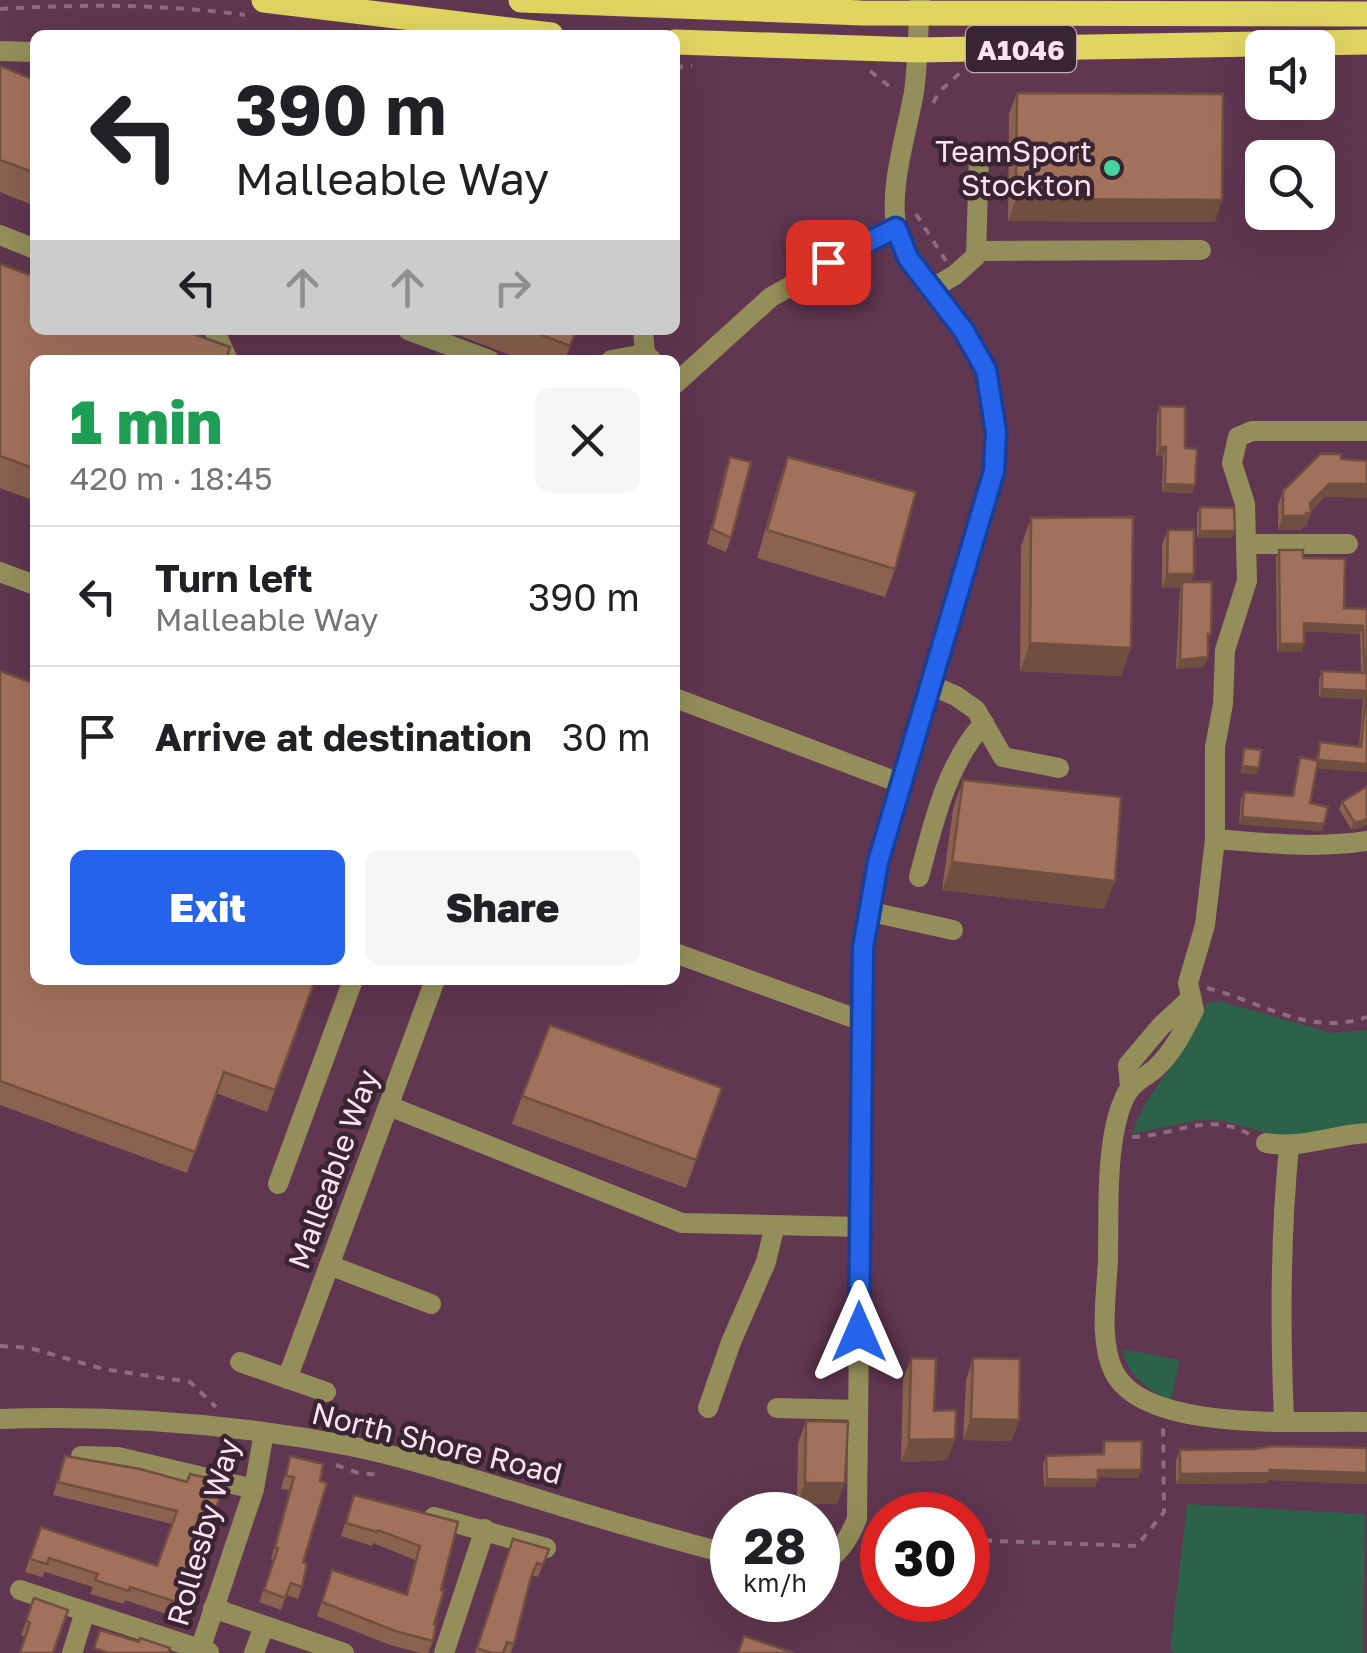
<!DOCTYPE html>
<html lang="en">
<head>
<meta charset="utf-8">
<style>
  body { margin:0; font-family:"Golos Text",sans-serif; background:#f6f6f6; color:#202124; height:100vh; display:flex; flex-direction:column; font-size:38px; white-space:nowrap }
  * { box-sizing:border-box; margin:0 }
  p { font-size:32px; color:#757577 }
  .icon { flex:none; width:55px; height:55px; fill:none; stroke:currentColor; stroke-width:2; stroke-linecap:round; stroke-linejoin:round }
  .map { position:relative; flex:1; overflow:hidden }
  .details { position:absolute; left:30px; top:355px; width:650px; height:630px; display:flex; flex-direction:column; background:#fff; border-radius:15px; box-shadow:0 10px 40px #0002 }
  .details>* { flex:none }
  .guide { position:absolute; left:30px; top:30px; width:650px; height:305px; border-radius:15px; box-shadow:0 10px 40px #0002; background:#fff; color:#202124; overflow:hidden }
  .fabs { position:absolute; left:1245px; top:30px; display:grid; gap:20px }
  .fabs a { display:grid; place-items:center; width:90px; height:90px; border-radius:15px; background:#fff; box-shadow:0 10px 40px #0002; font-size:50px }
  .speed { position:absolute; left:710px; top:1492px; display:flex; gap:20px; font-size:50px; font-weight:700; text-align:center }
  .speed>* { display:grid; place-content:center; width:130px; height:130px; border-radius:50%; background:#fff; box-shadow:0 10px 40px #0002; line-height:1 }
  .speed small { font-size:25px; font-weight:400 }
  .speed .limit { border:15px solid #d22; background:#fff; color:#111 }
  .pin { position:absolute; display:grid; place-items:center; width:85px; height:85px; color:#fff; margin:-42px; border-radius:20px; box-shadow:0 5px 15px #0006 }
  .me { position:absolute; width:110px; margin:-55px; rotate:0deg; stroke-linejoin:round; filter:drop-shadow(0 0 8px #0008) }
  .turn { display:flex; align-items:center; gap:35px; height:210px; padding:0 40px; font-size:45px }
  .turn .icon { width:130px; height:130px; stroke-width:2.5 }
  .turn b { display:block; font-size:70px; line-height:85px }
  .lanes { display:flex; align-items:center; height:95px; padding:0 40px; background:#0003; justify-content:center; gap:50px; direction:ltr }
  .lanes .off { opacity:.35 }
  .round { display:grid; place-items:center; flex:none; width:105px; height:105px; border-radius:15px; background:#f6f6f6 }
  .overview { display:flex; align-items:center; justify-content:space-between; height:170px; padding:0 40px }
  h1 { font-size:60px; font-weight:800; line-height:75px; color:#1e9e55 }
  .button { display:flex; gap:20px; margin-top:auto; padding:20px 40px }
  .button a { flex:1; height:115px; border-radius:15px; background:#2563eb; color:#fff; font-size:40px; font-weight:800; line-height:115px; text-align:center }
  .button a+a { background:#f6f6f6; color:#202124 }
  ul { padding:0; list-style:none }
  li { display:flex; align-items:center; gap:30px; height:140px; padding:0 40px; border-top:2px solid #e0e0e0 }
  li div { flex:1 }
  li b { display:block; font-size:38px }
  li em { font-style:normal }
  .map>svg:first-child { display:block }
</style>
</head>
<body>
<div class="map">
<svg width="1367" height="1653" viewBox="0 0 1367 1653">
  <rect width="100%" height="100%" fill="#603650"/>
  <g fill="#2c614a">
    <path d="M 1219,1001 L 1332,1033 L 1367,1030 L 1367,1124 L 1280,1137 L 1224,1121 L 1197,1120 L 1132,1134 C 1148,1084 1192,1053 1207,1002 Z"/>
    <path d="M 1122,1349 L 1180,1360 L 1171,1401 C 1147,1389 1128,1377 1122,1349 Z"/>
    <path d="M 1187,1504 L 1365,1514 L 1363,1653 L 1175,1653 L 1170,1649 Z"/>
  </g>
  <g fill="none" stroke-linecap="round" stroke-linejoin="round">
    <g stroke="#8f6a80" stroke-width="4" stroke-dasharray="8 8" stroke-linecap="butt">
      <path d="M 0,9 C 83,4 163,4 245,15"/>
      <path d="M 675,67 L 692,66"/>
      <path d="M 870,71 L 889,86 L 895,87"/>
      <path d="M 933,103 L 940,91 L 960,73"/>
      <path d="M 916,214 L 946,261"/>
      <path d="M 1207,988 C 1263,1002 1309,1037 1367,1017"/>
      <path d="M 1132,1137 C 1174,1136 1208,1111 1249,1134"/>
      <path d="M 0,1346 L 30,1348 L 103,1369 L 190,1382 L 216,1407"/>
      <path d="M 336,1465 L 358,1473 L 380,1475"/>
      <path d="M 872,1537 L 882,1537"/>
      <path d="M 968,1540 L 1137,1546 L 1164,1512 L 1163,1425"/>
    </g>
    <g stroke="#948f5a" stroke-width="20">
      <path d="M 0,51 L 35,52"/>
      <path d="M 0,235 L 35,249"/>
      <path d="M 976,251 L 1201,250"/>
      <path d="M 931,289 L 955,275 L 976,256 L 979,156"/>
      <path d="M 214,330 L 228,360"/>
      <path d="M 408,330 L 489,360"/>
      <path d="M 643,330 L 645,354"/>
      <path d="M 611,360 L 645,354 L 652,360"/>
      <path d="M 675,384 L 771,297 L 896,227"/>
      <path d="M 1367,431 L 1252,431 L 1238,437 L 1232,463 L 1245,504 L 1247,581 L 1225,650 L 1223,704 L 1215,747 L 1215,839 L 1205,925 L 1188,983 L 1194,1010 C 1184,1030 1173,1052 1156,1068 C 1145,1078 1130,1083 1124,1099 C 1105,1141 1109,1212 1108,1258 C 1107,1292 1098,1340 1114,1372 C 1145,1434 1306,1420 1367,1422"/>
      <path d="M 1246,544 L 1348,544"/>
      <path d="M 0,572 L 35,585"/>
      <path d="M 929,684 L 956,696 L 976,710 L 1003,757 L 1059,768"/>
      <path d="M 675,698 L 900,783"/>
      <path d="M 1215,839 C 1266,843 1316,849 1367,841"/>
      <path d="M 919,877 C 933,824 946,765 984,723"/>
      <path d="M 867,911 L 953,930"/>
      <path d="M 675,953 L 862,1021"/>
      <path d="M 1130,1087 L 1128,1065 L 1161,1026 L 1191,998"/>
      <path d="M 389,1106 L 682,1223 L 859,1227"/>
      <path d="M 1266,1143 C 1302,1149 1332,1135 1367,1133"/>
      <path d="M 278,1184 L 353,980"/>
      <path d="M 329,1265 L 431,1304"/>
      <path d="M 240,1362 L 326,1392"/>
      <path d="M 287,1379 L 435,980"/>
      <path d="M 708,1408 L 731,1342 L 766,1262 L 775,1225"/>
      <path d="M 777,1408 L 858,1410"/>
      <path d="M 0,1419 C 117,1415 235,1424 350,1446 C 415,1459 478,1481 541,1500 C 605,1520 668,1538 732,1555"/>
      <path d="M 1284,1420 C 1280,1328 1280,1238 1289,1147"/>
      <path d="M 81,1456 L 118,1457 L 254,1489"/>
      <path d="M 434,1517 L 546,1548"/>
      <path d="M 818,1565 C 839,1556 848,1540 857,1519 L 863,948 L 878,862 L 993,471 C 999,395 988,360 940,301 C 923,280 904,256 897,229 C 888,190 907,132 914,92 C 918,62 918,30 920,0"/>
      <path d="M 20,1590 L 209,1652"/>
      <path d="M 213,1608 L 344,1653"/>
      <path d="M 200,1650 L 254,1489 L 264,1432"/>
      <path d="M 72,1653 L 85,1612"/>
      <path d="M 254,1653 L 264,1626"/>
      <path d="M 444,1653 L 485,1529"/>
    </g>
    <g stroke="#e0d561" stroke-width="25">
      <path d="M 264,0 L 551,35"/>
      <path d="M 521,0 L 862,13 L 1367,14"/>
      <path d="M 675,42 L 917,50 L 1367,42"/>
    </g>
  </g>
  <g fill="#8b614f">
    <path d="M 0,66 L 35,80 L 35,206 L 0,192 Z"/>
    <path d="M 1017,93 L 1215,222 L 1008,221 L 1009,114 Z"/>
    <path d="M 0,264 L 35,360 L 35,501 L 0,488 Z"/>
    <path d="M 444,330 L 576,330 L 565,360 L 523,360 Z"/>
    <path d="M 1160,406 L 1185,448 L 1195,485 L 1192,493 L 1162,492 L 1163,456 L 1156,456 L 1157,415 Z"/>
    <path d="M 730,457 L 731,538 L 726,552 L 707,544 L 725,471 Z"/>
    <path d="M 788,457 L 895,569 L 885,597 L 757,558 L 778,485 Z"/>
    <path d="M 1283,491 L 1324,497 L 1311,512 L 1306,527 L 1302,527 L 1301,530 L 1278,530 L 1278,505 Z"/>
    <path d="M 1200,507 L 1232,538 L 1197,538 L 1197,514 Z"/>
    <path d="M 1031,518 L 1121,676 L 1020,671 L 1021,546 Z"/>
    <path d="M 1168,530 L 1191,582 L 1208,643 L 1204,667 L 1176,669 L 1180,588 L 1162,588 L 1162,544 Z"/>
    <path d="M 1279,550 L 1303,558 L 1344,608 L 1367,609 L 1367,772 L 1316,768 L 1310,803 L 1322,831 L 1239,824 L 1241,799 L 1244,792 L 1292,796 L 1300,757 L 1316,760 L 1320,742 L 1359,747 L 1363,699 L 1319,697 L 1319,679 L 1322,671 L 1361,672 L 1360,634 L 1304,631 L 1302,652 L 1277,652 L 1276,558 Z"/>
    <path d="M 0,671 L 315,980 L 267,1112 L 216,1093 L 187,1173 L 0,1105 Z"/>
    <path d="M 963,780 L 1104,909 L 942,890 L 953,809 Z"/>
    <path d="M 1367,786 L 1367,824 L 1360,828 L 1351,829 L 1339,809 L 1342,802 Z"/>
    <path d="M 722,1088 L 686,1188 L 512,1124 L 522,1096 Z"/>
    <path d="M 911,1358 L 934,1411 L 955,1439 L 947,1460 L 901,1462 L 903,1380 Z"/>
    <path d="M 973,1358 L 1019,1420 L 1011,1441 L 963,1440 L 966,1380 Z"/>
    <path d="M 806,1421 L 837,1504 L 797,1504 L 798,1443 Z"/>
    <path d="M 1104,1441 L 1141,1470 L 1138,1478 L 1098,1477 L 1095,1487 L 1044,1487 L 1043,1464 L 1046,1456 L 1102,1454 Z"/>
    <path d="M 1367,1448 L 1367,1484 L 1268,1480 L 1267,1483 L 1176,1484 L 1176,1460 L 1180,1450 Z"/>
    <path d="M 65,1456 L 187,1482 L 225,1482 L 178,1618 L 125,1600 L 124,1604 L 90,1594 L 93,1587 L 45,1572 L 42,1577 L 25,1572 L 41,1527 L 157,1566 L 172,1524 L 53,1495 Z"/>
    <path d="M 290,1456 L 323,1464 L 303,1562 L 302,1587 L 298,1599 L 286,1595 L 281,1610 L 259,1602 L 274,1560 L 271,1559 L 289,1490 L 281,1489 Z"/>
    <path d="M 354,1495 L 458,1522 L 441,1590 L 434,1624 L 433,1641 L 428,1653 L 421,1653 L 390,1645 L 317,1616 L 332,1570 L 406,1594 L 415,1560 L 373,1543 L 372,1546 L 341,1536 Z"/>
    <path d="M 513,1539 L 549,1549 L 538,1577 L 532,1575 L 511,1653 L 475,1653 Z"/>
    <path d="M 34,1598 L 53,1653 L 21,1635 Z"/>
  </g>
  <g fill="#714f40">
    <path d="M 1016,199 L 1222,200 L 1215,222 L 1008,221 Z"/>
    <path d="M 1160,447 L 1166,447 L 1163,456 L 1156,456 Z"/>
    <path d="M 1165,484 L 1195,485 L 1192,493 L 1162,492 Z"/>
    <path d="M 1329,484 L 1367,484 L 1367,498 L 1324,497 L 1309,513 L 1311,513 L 1306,527 L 1302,527 L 1301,530 L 1278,530 L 1283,516 Z"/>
    <path d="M 1200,531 L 1235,531 L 1232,538 L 1197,538 Z"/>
    <path d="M 1167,574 L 1194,574 L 1189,588 L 1182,582 L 1180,588 L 1162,588 Z"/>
    <path d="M 1304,623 L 1363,626 L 1360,634 L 1301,631 Z"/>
    <path d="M 1030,643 L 1131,648 L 1121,676 L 1020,671 Z"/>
    <path d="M 1280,644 L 1304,644 L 1302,652 L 1277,652 Z"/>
    <path d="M 1208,657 L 1204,667 L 1176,669 L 1180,660 Z"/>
    <path d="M 1322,689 L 1366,691 L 1363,699 L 1319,697 Z"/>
    <path d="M 1318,760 L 1367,764 L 1367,772 L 1315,768 Z"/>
    <path d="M 1242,766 L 1259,768 L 1256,775 L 1240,773 Z"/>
    <path d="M 1242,817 L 1324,824 L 1322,831 L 1239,824 Z"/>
    <path d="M 1367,818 L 1367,824 L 1360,828 L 1351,829 L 1354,822 Z"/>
    <path d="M 952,862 L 1115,881 L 1104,909 L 942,890 Z"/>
    <path d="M 971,1419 L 1019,1420 L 1011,1441 L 963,1440 Z"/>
    <path d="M 955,1439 L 947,1460 L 901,1462 L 909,1440 Z"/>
    <path d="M 1098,1470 L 1141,1470 L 1138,1478 L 1095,1477 Z"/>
    <path d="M 1270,1470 L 1367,1473 L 1367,1484 L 1268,1480 L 1267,1483 L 1176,1484 L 1180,1474 Z"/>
    <path d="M 1047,1479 L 1098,1480 L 1095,1487 L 1044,1487 Z"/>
    <path d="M 805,1483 L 845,1483 L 837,1504 L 797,1504 Z"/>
  </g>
  <g fill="#a2715c" stroke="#714f40" stroke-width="2.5">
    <path d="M 0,66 L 35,80 L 35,173 L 0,160 Z"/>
    <path d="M 1017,93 L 1223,94 L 1222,200 L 1016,199 Z"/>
    <path d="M 0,264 L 35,277 L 35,330 L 182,330 L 230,347 L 226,360 L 35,360 L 35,469 L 0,456 Z"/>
    <path d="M 528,330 L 576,330 L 570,346 Z"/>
    <path d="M 1160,406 L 1185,407 L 1185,448 L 1197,449 L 1195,485 L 1165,484 L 1166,447 L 1160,447 Z"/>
    <path d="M 1320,454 L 1341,454 L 1341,459 L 1367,461 L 1367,484 L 1329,484 L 1310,503 L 1311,513 L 1306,513 L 1306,516 L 1283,516 L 1283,491 Z"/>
    <path d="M 730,457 L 751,462 L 731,538 L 712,529 Z"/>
    <path d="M 788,457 L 916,492 L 895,569 L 767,530 Z"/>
    <path d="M 1200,507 L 1234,508 L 1235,531 L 1200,531 Z"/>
    <path d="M 1133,517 L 1131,648 L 1030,643 L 1031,518 Z"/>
    <path d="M 1168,530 L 1194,530 L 1194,574 L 1167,574 Z"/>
    <path d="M 1279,550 L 1303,550 L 1303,558 L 1345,559 L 1344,608 L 1367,609 L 1367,764 L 1318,760 L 1320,742 L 1361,747 L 1366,691 L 1322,689 L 1322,671 L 1365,673 L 1363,626 L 1304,623 L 1304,644 L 1280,644 Z"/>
    <path d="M 1182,582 L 1212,582 L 1211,634 L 1208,634 L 1208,657 L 1180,660 Z"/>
    <path d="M 0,671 L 35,684 L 35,980 L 315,980 L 275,1090 L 224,1072 L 195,1152 L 0,1081 Z"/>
    <path d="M 1244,748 L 1261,750 L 1259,768 L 1242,766 Z"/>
    <path d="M 1300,757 L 1318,761 L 1310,803 L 1328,807 L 1324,824 L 1242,817 L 1244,792 L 1293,796 Z"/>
    <path d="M 963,780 L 1121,797 L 1115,881 L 952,862 Z"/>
    <path d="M 1367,786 L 1367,818 L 1363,821 L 1354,822 L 1342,802 Z"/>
    <path d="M 550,1025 L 722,1088 L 696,1160 L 522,1096 Z"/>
    <path d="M 911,1358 L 936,1359 L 934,1411 L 956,1410 L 955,1439 L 909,1440 Z"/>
    <path d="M 973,1358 L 1020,1359 L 1019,1420 L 971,1419 Z"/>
    <path d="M 806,1421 L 848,1422 L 845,1483 L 805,1483 Z"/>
    <path d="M 1104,1441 L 1142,1441 L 1141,1470 L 1098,1470 L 1098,1480 L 1047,1479 L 1046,1456 L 1104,1454 Z"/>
    <path d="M 1273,1446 L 1367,1448 L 1367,1473 L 1270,1470 L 1270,1473 L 1180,1474 L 1180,1450 L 1254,1449 Z"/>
    <path d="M 65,1456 L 140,1469 L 187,1482 L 190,1474 L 225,1482 L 183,1604 L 130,1587 L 129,1591 L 95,1580 L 98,1574 L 49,1558 L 47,1564 L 30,1559 L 41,1527 L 157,1566 L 177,1511 L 58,1482 Z"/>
    <path d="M 290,1456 L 323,1464 L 320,1481 L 327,1483 L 303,1562 L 307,1564 L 302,1587 L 291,1583 L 285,1598 L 264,1590 L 278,1548 L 275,1547 L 294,1477 L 286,1476 Z"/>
    <path d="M 354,1495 L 458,1522 L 441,1590 L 444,1590 L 434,1624 L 436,1624 L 433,1641 L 395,1631 L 322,1602 L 332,1570 L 407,1595 L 420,1546 L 378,1530 L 377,1532 L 346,1523 Z"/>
    <path d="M 513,1539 L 549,1549 L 543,1565 L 537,1563 L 531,1577 L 514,1644 L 507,1642 L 503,1653 L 491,1653 L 477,1648 Z"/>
    <path d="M 34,1598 L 68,1610 L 53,1653 L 20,1653 L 30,1623 L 26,1621 Z"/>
    <path d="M 100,1630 L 139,1642 L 140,1638 L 170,1648 L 168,1653 L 109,1653 L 94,1648 Z"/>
    <path d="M 744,1636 L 794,1653 L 738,1653 Z"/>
  </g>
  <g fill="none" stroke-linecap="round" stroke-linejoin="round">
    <defs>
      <path id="route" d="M 828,262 L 896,228 L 908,258 L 964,331 L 986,370 L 996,432 L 994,471 L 878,862 L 863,948 L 859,1332"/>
    </defs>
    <use href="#route" stroke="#184099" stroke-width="25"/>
    <use href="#route" stroke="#2563eb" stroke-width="18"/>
  </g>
  <circle fill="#46d49e" stroke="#392531" stroke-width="4" cx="1112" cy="168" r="10"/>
  <g text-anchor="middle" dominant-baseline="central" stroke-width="9" stroke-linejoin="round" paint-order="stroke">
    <rect fill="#392531" stroke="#c2a9b7" stroke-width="2.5" x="966" y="26" width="110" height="46" rx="8"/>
    <g font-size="28" font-weight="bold" fill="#fde2f1">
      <text x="1021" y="49">A1046</text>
    </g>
    <g font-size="30" fill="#fde2f1" stroke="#392531" text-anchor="end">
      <text x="1092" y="151">TeamSport<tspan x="1092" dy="34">Stockton</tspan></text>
    </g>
    <g font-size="30" fill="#fde2f1" stroke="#392531">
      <text transform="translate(333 1169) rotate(-70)">Malleable Way</text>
      <text transform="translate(437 1443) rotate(14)">North Shore Road</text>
      <text transform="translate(203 1532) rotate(-74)">Rollesby Way</text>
    </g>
  </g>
</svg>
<div class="fabs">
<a><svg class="icon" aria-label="sound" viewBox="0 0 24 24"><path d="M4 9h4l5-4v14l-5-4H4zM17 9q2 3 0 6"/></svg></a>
<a><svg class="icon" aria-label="search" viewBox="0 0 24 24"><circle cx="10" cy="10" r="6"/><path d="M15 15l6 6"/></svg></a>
</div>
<div class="speed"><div>28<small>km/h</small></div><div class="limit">30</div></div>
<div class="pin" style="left:828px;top:262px;background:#d93025"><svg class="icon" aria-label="arrive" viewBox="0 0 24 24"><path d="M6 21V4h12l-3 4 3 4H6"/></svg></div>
<svg class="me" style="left:859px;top:1332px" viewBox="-20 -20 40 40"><path d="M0-17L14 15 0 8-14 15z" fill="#2563eb" stroke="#fff" stroke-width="4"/></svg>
<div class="guide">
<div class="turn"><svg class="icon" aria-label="left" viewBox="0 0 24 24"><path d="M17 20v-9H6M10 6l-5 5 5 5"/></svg><div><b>390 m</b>Malleable Way</div></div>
<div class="lanes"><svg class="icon" aria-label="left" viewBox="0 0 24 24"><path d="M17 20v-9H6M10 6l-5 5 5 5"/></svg><svg class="icon off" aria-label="ahead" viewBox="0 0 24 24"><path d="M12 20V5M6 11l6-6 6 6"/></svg><svg class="icon off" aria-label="ahead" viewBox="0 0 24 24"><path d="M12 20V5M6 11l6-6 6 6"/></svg><svg class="icon off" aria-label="right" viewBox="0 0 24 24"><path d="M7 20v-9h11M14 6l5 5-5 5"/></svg></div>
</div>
<section class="details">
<div class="overview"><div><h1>1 min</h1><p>420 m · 18:45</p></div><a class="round"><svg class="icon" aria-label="close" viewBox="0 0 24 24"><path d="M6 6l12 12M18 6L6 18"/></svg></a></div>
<ul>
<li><svg class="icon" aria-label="left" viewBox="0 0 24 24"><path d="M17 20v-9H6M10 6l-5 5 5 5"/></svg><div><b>Turn left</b><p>Malleable Way</p></div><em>390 m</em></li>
<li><svg class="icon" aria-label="arrive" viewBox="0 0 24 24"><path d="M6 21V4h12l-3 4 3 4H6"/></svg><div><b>Arrive at destination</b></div><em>30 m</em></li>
</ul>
<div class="button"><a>Exit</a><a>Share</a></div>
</section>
</div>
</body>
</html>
